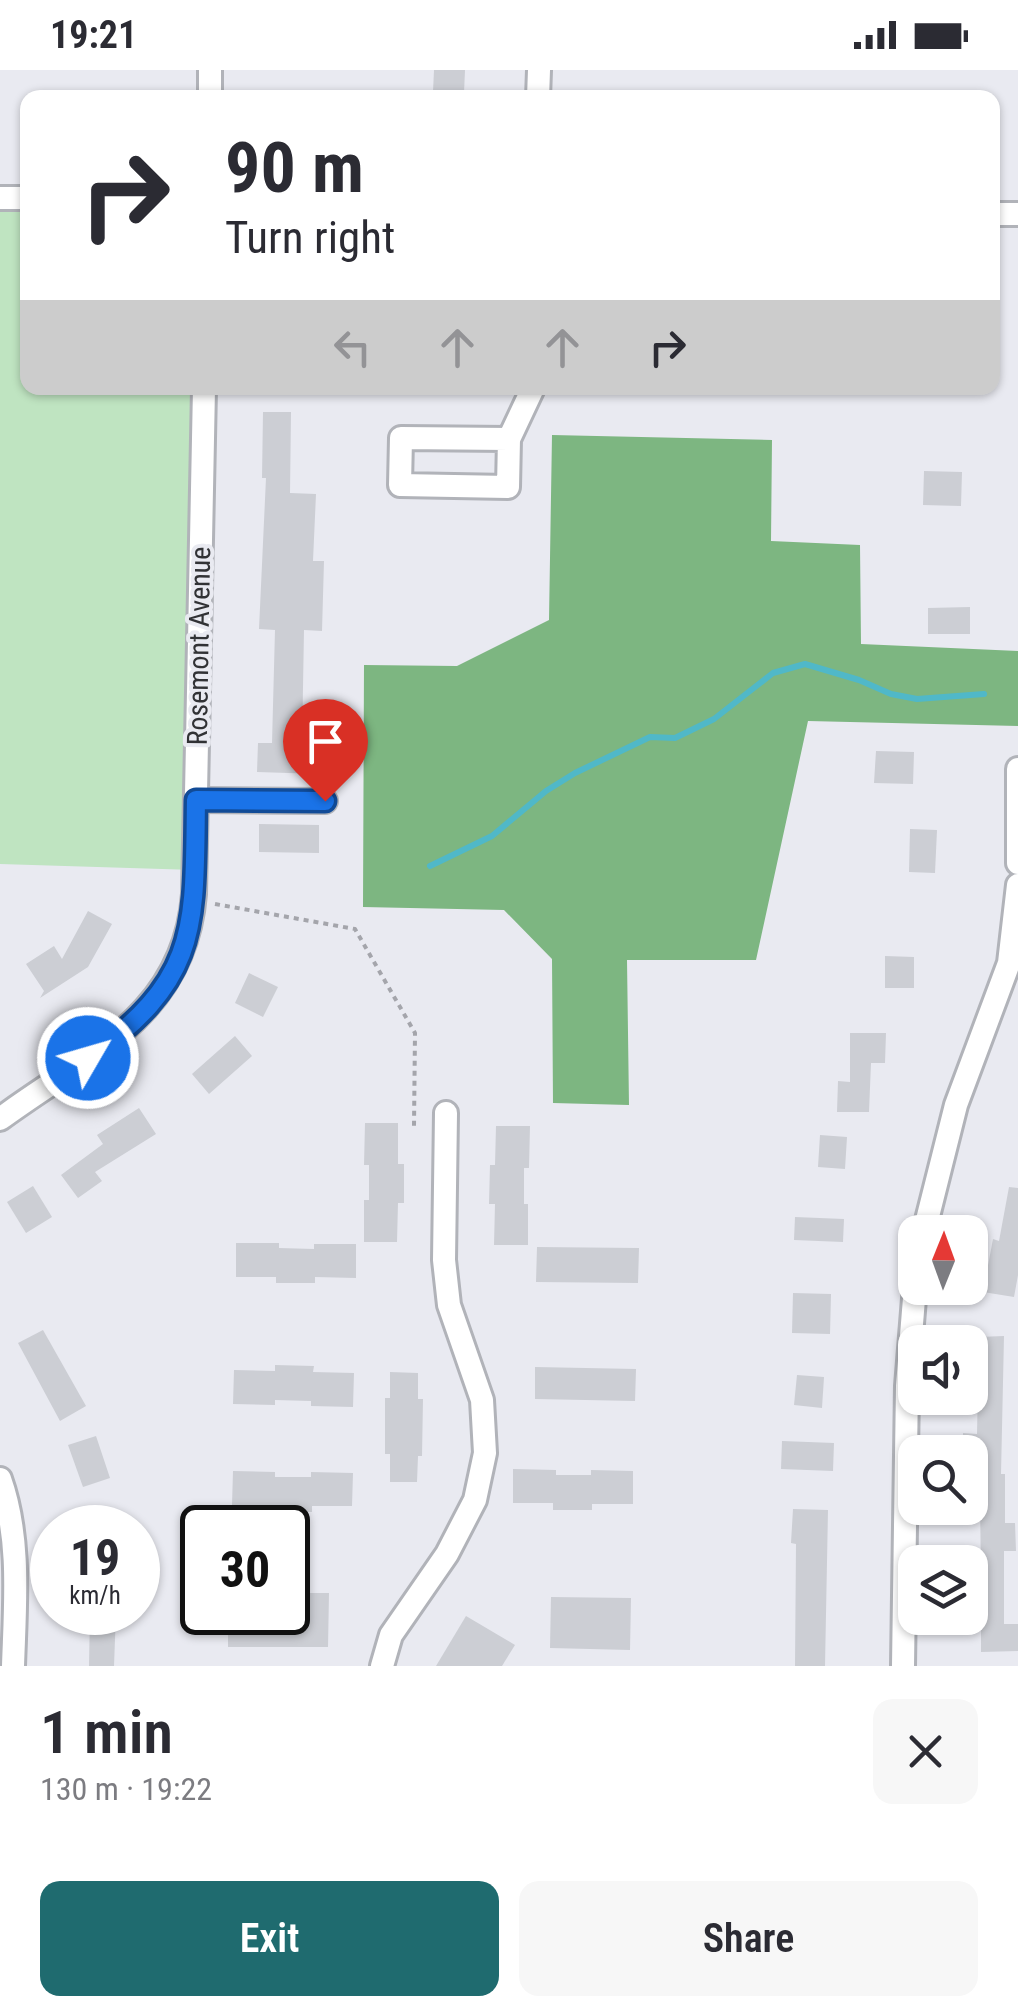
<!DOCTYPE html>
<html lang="en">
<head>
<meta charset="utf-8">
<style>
  body { margin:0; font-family:"Roboto Condensed",sans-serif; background:#f7f7f7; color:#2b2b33; height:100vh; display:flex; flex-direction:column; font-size:38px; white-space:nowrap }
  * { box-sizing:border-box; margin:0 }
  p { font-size:32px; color:#7c7c81 }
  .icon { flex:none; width:55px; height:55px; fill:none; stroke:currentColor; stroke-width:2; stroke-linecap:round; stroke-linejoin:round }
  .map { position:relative; height:1596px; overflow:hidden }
  .details { display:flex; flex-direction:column; background:#fff; flex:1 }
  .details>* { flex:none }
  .banner { position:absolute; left:20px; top:20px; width:980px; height:305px; border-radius:20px; box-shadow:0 2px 8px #0004; background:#fff; color:#2b2b33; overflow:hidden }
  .needle { width:65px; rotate:1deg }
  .buttons { position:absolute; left:898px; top:1145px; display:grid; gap:20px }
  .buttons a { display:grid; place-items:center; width:90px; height:90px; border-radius:20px; background:#fff; box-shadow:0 2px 8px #0004; font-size:50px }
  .speed { position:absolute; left:30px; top:1435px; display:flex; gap:20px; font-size:50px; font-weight:700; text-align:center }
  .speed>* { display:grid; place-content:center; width:130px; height:130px; border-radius:50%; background:#fff; box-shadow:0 2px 8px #0004; line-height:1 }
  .speed small { font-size:25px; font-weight:400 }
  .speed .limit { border:5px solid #111; border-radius:15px; background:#fff; color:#111 }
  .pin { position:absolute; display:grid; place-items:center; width:85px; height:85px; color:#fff; margin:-102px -42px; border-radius:50% 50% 50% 0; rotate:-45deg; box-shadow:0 0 10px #0007 }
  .pin .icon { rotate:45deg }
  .me { position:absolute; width:110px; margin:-55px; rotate:52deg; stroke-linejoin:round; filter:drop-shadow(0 0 8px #0008) }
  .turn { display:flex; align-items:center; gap:35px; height:210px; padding:0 40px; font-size:45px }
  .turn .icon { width:130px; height:130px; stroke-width:2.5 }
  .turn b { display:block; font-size:70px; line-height:85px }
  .lanes { display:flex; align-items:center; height:95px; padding:0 40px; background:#0003; justify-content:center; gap:50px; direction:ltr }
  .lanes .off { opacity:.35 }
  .round { display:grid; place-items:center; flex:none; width:105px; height:105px; border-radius:20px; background:#f7f7f7 }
  .headline { display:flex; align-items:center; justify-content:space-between; height:170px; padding:0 40px }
  h1 { font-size:60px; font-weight:600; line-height:75px }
  .action { display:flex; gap:20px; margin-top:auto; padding:20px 40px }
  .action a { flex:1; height:115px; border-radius:20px; background:#1f6b6f; color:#fff; font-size:40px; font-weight:600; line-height:115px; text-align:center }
  .action a+a { background:#f7f7f7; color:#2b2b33 }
  .status { display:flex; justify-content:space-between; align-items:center; height:70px; padding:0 50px; background:#fff; direction:ltr }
  .status svg { height:28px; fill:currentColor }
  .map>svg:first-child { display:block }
</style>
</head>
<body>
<div class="status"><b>19:21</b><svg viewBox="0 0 49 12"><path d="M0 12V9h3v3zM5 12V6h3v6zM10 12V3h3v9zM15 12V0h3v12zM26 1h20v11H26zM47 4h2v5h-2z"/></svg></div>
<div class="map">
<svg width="1018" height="1596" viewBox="0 0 1018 1596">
  <rect width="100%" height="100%" fill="#e9eaf1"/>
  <path fill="#bfe4c1" d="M 0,128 L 27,128 L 28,318 L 204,318 L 195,800 L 0,794 Z"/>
  <path fill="#7db681" d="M 552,365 L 772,370 L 771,471 L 860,475 L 861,574 L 1018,581 L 1018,656 L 808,651 L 756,890 L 627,890 L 629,1035 L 553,1033 L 552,889 L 504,840 L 363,837 L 364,595 L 457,596 L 549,550 Z"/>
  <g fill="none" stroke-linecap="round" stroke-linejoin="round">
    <path stroke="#50b8c8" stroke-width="6" d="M 430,796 L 492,766 L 546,721 L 575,703 L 650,667 L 675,668 L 714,649 L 773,603 L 805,594 L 859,610 L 891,624 L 917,629 L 984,624"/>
  </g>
  <g fill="#ccced4">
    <path d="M 434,0 L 465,0 L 464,23 L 433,22 Z"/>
    <path d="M 263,342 L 291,342 L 290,423 L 316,424 L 313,491 L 324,491 L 322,561 L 304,560 L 302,674 L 321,675 L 320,704 L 257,702 L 258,673 L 272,673 L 275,560 L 259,559 L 266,408 L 262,408 Z"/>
    <path d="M 924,401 L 962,402 L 961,436 L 923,435 Z"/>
    <path d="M 970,537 L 970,564 L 928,564 L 928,538 Z"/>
    <path d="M 876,681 L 914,682 L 913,714 L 874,713 Z"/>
    <path d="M 259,754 L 319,755 L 319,783 L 259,782 Z"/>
    <path d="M 910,759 L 937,760 L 935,803 L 909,802 Z"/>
    <path d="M 88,841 L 112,854 L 88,897 L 40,928 L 44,921 L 26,894 L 54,876 L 62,889 Z"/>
    <path d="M 885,886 L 914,887 L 914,918 L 885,918 Z"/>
    <path d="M 249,903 L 278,917 L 263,947 L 235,933 Z"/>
    <path d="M 850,963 L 886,963 L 885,993 L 871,993 L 869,1042 L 837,1042 L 838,1011 L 850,1012 Z"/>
    <path d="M 235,966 L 252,986 L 209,1024 L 192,1004 Z"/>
    <path d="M 139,1038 L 156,1064 L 95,1102 L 102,1111 L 78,1128 L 61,1105 L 103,1074 L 97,1065 Z"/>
    <path d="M 365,1053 L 398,1053 L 398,1094 L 404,1094 L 404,1133 L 398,1133 L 397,1172 L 364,1172 L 364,1130 L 369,1130 L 369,1095 L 364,1095 Z"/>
    <path d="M 496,1056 L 530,1056 L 529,1098 L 524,1098 L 524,1134 L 528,1134 L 528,1175 L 494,1175 L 495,1134 L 489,1134 L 490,1095 L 495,1095 Z"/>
    <path d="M 820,1065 L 847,1067 L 845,1099 L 818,1097 Z"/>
    <path d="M 33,1116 L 52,1147 L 26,1163 L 7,1132 Z"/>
    <path d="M 1009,1117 L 1018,1118 L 1018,1205 L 1014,1227 L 983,1222 L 993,1169 L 999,1171 Z"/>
    <path d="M 795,1147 L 844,1149 L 843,1172 L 794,1170 Z"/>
    <path d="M 236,1173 L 279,1173 L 279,1178 L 314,1179 L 314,1174 L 356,1174 L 356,1208 L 315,1207 L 315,1213 L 276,1213 L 276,1207 L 236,1207 Z"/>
    <path d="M 537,1177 L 639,1178 L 638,1213 L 536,1212 Z"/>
    <path d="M 793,1223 L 831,1224 L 830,1264 L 792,1263 Z"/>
    <path d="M 43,1260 L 86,1336 L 60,1351 L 18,1273 Z"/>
    <path d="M 1004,1266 L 1001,1404 L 1005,1404 L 1005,1453 L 1015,1453 L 1016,1481 L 1004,1481 L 1004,1554 L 1018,1554 L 1018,1581 L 981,1582 L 981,1535 L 970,1535 L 970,1503 L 981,1503 L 980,1433 L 977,1433 L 977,1391 L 970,1391 L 970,1382 L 963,1382 L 963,1363 L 977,1364 L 979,1267 Z"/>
    <path d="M 275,1295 L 314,1296 L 313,1302 L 354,1303 L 353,1337 L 311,1336 L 311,1331 L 275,1330 L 275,1335 L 233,1334 L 234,1300 L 275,1301 Z"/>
    <path d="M 535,1297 L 636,1299 L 635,1331 L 535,1329 Z"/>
    <path d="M 390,1302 L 418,1303 L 418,1329 L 423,1329 L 422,1386 L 418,1386 L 417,1412 L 390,1412 L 390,1384 L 385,1384 L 385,1328 L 390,1328 Z"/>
    <path d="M 797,1305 L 824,1307 L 822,1338 L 794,1335 Z"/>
    <path d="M 96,1366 L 110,1408 L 83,1417 L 68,1375 Z"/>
    <path d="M 782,1371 L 834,1373 L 833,1401 L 781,1399 Z"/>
    <path d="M 513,1399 L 556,1400 L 556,1405 L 591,1405 L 591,1400 L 633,1401 L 633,1434 L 592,1434 L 592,1440 L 553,1440 L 553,1433 L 513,1433 Z"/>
    <path d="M 233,1401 L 275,1402 L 275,1407 L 311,1407 L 311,1402 L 353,1403 L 352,1436 L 312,1436 L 312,1442 L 273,1441 L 273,1435 L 232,1435 Z"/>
    <path d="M 793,1439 L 828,1440 L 825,1596 L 795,1596 L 796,1474 L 791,1473 Z"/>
    <path d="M 288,1523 L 329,1523 L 328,1577 L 228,1577 L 228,1542 L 288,1542 Z"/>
    <path d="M 551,1527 L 631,1528 L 630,1580 L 550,1578 Z"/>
    <path d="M 90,1542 L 116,1542 L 114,1596 L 89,1596 Z"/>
    <path d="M 466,1546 L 515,1575 L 502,1596 L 436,1596 Z"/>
  </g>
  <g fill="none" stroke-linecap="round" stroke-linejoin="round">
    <defs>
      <g id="minor">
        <path d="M 210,28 L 210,0"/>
        <path d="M 538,28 L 539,0"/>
        <path d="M 0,128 L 28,128"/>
        <path d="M 992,144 L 1018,144"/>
        <path d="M 509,369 L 401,368 L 400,415 L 508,417 L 509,369 L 533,318"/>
        <path d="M 1018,699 L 1018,793"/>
        <path d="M 196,730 L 325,731"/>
        <path d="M 0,1049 C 87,985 185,945 194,824 L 204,318"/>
        <path d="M 924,1162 L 956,1035 L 1009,893 L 1018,815"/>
        <path d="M 0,1409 C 21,1468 15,1534 13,1596"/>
        <path d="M 382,1596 L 391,1565 L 447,1484 L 475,1430 L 485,1383 L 482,1330 L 449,1235 L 444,1190 L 446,1043"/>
        <path d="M 903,1596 L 907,1316 L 915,1216"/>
      </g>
    </defs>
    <use href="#minor" stroke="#b1b3b9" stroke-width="28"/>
    <path stroke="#a4a5ab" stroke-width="4" stroke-dasharray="5 5" stroke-linecap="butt" d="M 215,834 L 355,859 L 415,963 L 414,1056"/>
    <use href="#minor" stroke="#fff" stroke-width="22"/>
  </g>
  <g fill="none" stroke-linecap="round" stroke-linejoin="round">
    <defs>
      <path id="route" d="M 88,988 C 201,908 194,857 196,730 L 325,731"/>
    </defs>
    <use href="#route" stroke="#114b97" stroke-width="25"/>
    <use href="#route" stroke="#1a73e8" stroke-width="18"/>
  </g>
  <g text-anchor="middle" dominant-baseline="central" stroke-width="8" stroke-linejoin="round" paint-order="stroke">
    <g font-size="28" fill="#313235" stroke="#e9eaf1">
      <text transform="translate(199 576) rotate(-89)">Rosemont Avenue</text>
    </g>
  </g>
</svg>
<div class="buttons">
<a><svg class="needle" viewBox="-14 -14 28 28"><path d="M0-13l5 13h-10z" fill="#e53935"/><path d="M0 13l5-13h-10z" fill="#7c7c81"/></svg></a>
<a><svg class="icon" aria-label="sound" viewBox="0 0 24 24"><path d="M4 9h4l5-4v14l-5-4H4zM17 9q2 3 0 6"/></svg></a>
<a><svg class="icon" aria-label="search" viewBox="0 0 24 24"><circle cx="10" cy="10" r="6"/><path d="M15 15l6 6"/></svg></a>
<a><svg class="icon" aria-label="layers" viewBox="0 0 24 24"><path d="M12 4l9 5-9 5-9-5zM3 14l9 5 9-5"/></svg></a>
</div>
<div class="speed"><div>19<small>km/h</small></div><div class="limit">30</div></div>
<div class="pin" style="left:325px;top:731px;background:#d93025"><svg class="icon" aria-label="arrive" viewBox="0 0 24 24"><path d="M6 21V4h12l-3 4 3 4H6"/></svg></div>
<svg class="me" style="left:88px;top:988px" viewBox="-20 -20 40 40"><circle r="17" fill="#1a73e8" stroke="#fff" stroke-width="3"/><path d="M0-11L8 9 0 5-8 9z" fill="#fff"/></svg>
<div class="banner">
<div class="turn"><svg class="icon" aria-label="right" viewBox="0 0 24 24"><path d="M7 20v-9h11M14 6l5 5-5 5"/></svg><div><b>90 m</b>Turn right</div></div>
<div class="lanes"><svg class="icon off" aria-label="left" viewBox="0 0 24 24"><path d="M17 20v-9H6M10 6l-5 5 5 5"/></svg><svg class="icon off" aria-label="ahead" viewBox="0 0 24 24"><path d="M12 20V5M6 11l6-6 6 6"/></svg><svg class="icon off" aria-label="ahead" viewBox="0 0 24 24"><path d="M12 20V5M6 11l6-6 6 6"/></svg><svg class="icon" aria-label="right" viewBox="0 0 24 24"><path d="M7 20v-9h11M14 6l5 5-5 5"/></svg></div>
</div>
</div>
<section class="details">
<div class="headline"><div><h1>1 min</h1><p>130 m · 19:22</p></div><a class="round"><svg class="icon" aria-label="close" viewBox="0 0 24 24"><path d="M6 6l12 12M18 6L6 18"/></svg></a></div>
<div class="action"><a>Exit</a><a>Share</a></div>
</section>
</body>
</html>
